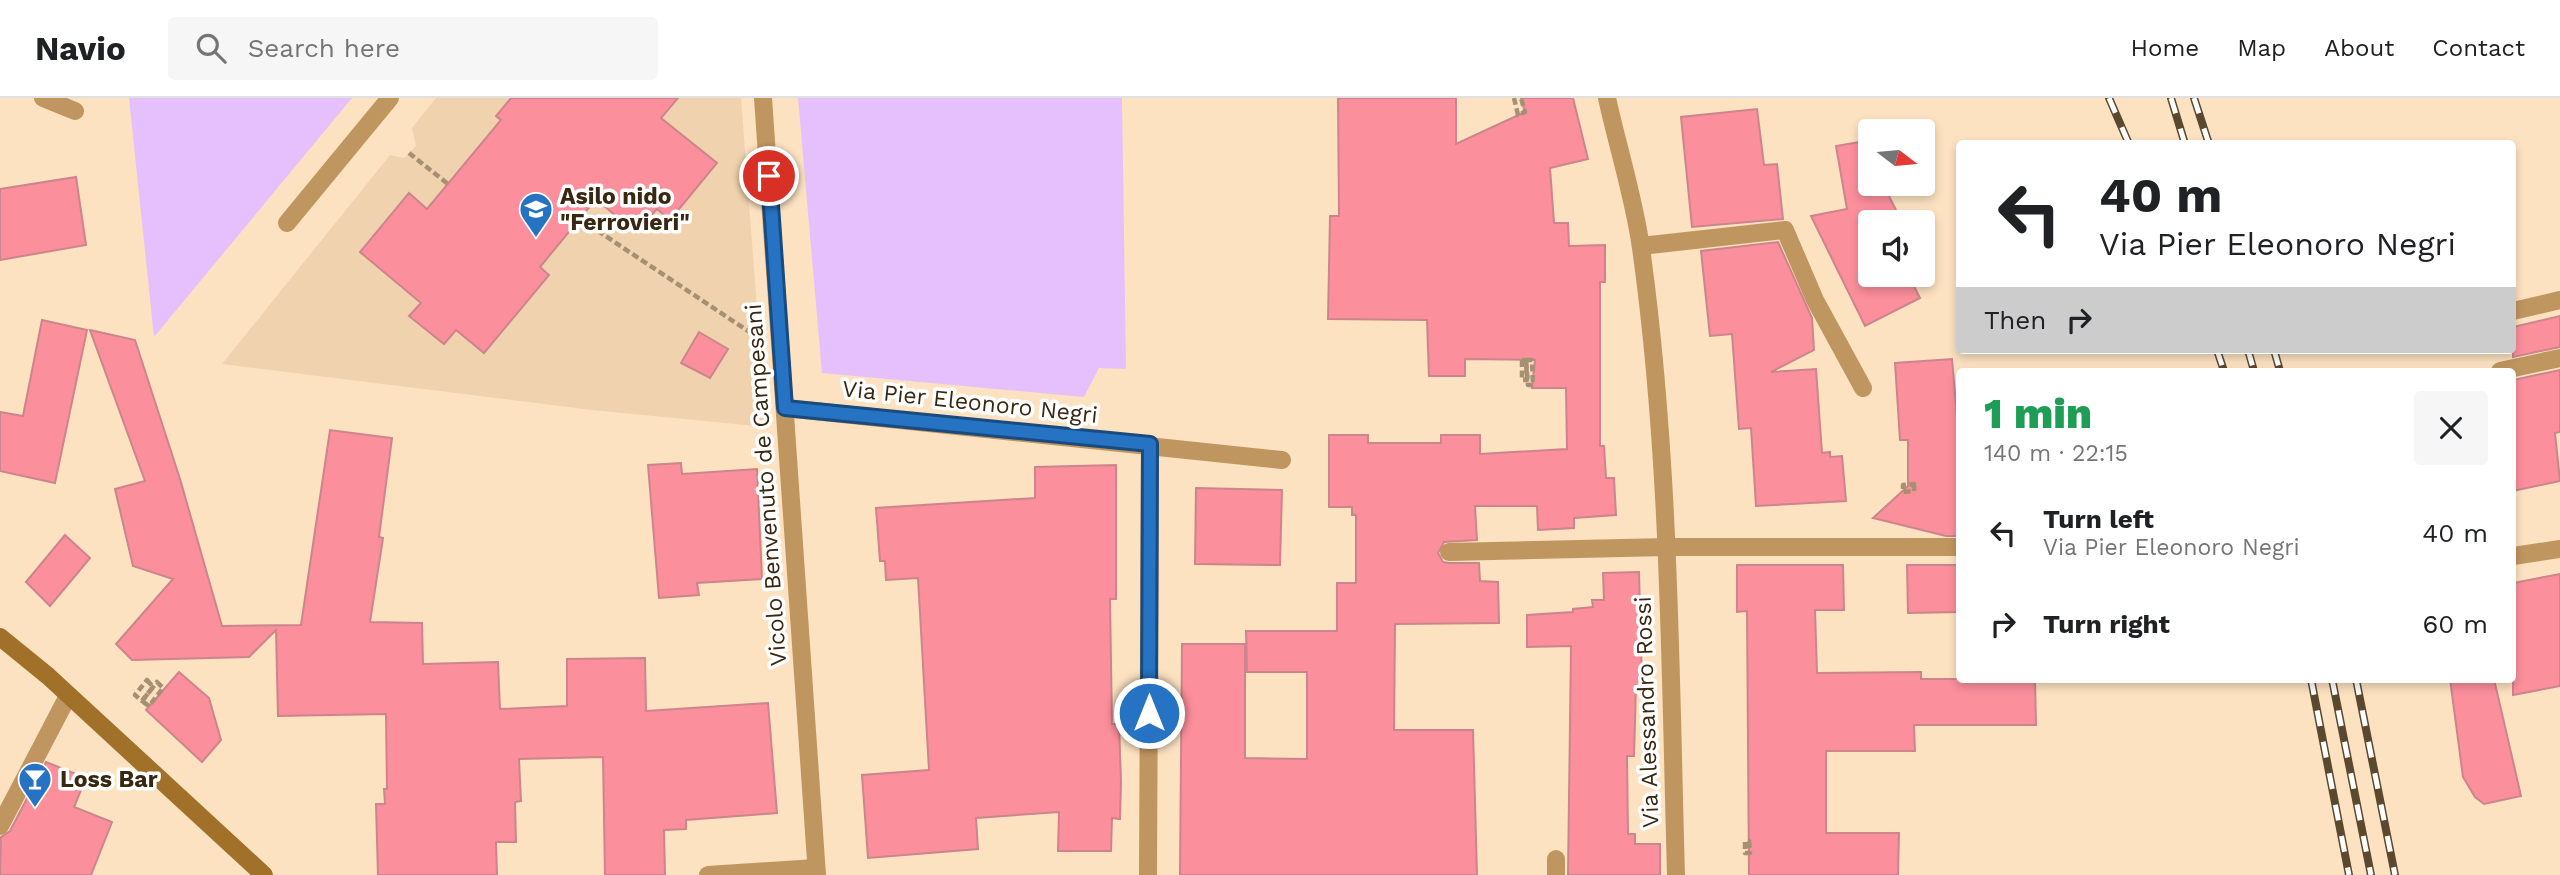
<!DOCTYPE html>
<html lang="en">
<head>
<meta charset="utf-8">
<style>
  body { margin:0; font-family:"Work Sans",sans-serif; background:#f6f6f6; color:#202124; height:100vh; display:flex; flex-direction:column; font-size:26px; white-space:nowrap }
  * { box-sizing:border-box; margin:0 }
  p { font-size:23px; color:#757577 }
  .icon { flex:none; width:38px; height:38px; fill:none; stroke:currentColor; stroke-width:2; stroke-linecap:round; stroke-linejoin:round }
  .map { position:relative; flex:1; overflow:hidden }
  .sheet { position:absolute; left:1956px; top:270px; width:560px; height:315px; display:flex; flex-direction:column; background:#fff; border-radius:7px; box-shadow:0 4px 10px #0003 }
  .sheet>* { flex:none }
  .banner { position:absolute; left:1956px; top:42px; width:560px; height:214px; border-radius:7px; box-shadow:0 4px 10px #0003; background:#fff; color:#202124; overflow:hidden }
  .needle { width:46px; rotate:106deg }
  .tools { position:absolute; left:1858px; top:21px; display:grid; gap:14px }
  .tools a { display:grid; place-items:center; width:77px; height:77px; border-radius:7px; background:#fff; box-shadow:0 4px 10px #0003; font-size:35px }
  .pin { position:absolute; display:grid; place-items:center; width:60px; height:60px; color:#fff; margin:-30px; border:4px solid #fff; border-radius:50%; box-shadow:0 2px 7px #0007 }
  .me { position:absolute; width:77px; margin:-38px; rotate:0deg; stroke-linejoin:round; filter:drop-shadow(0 0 5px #0008) }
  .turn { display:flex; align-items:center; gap:24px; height:147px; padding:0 28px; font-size:32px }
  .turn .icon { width:91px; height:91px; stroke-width:2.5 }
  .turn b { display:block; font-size:49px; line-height:60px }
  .then { display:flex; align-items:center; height:66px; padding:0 28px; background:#0003; gap:14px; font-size:26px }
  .round { display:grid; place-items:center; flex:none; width:74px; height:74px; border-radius:7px; background:#f6f6f6 }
  .overview { display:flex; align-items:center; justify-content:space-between; height:119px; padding:0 28px }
  h1 { font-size:42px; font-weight:800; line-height:52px; color:#1e9e55 }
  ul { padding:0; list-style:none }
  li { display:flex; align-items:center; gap:21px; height:91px; padding:0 28px }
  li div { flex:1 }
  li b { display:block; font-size:26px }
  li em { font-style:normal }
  header { display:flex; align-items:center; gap:42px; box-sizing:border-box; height:98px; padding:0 35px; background:#fff; border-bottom:2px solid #e0e0e0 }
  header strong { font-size:33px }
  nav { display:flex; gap:38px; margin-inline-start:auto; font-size:24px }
  .search { width:490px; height:63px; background:#f6f6f6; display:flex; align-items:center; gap:18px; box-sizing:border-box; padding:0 24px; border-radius:7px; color:#757577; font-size:26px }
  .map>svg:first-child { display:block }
</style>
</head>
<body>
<header>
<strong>Navio</strong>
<div class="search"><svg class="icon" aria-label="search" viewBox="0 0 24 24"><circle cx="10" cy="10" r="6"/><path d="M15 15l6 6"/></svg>Search here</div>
<nav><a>Home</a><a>Map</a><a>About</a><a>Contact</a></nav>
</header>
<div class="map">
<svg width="2560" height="777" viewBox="0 0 2560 777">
  <rect width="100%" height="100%" fill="#fce2c1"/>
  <path fill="#f0d3ae" d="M 436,0 L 741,0 L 766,329 L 592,312 L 222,266 L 390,57 L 404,60 L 416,48 L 412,30 Z"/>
  <g fill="#e6c0fc">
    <path d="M 129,0 L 352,0 L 154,239 Z"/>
    <path d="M 798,0 L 1122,0 L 1126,271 L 1099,270 L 1084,299 L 822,275 Z"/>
  </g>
  <g fill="#fc8f9c" stroke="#cc858c" stroke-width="2">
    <path d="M 511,0 L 678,0 L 661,20 L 717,65 L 670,122 L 657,111 L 636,135 L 596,101 L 540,169 L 549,177 L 484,255 L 456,232 L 444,246 L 409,218 L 421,205 L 360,154 L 409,95 L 427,111 L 501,22 L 496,18 Z"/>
    <path d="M 1338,0 L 1456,0 L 1456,46 L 1525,14 L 1521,0 L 1573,0 L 1588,61 L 1550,70 L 1554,125 L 1568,125 L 1569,148 L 1605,147 L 1605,184 L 1600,184 L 1600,348 L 1604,348 L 1606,380 L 1614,380 L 1616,417 L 1574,420 L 1574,430 L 1538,432 L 1537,408 L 1475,408 L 1477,442 L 1444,444 L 1438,455 L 1443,464 L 1449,465 L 1479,465 L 1480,483 L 1498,484 L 1499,525 L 1395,526 L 1394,632 L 1473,632 L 1477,777 L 1180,777 L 1182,546 L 1245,546 L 1245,660 L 1307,661 L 1307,574 L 1247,574 L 1246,533 L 1337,533 L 1337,485 L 1356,485 L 1356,417 L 1352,417 L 1352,409 L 1329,409 L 1329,337 L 1368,337 L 1368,345 L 1441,345 L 1441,337 L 1480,337 L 1480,356 L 1567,351 L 1566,290 L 1532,290 L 1535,262 L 1465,261 L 1465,278 L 1429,278 L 1427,222 L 1328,221 L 1330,118 L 1339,118 Z"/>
    <path d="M 1757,11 L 1764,67 L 1777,66 L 1783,121 L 1692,129 L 1681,19 Z"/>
    <path d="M 1871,42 L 1871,86 L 1883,86 L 1902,124 L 1871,124 L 1871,177 L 1912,177 L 1909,178 L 1920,200 L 1865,228 L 1811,118 L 1847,111 L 1836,48 Z"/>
    <path d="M 76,79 L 86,147 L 0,162 L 0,91 Z"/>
    <path d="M 1778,144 L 1812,220 L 1814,252 L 1771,274 L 1816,271 L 1822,355 L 1830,354 L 1830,359 L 1842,358 L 1846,403 L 1756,408 L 1751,330 L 1739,331 L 1732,236 L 1710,238 L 1701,153 Z"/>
    <path d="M 2560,218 L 2560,249 L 2513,259 L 2513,229 Z"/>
    <path d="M 42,222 L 87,232 L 55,385 L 0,373 L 0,314 L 23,318 Z"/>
    <path d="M 90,232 L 135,242 L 180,381 L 222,528 L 301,527 L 330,332 L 392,340 L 379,439 L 383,440 L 370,524 L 422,525 L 423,566 L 498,564 L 500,611 L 567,608 L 567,561 L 645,560 L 646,613 L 768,605 L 777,715 L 686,722 L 686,731 L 664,732 L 665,777 L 605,777 L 603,659 L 519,661 L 521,703 L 515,704 L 516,744 L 496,744 L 497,777 L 378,777 L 376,706 L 385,706 L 384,691 L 387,691 L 386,616 L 278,618 L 276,532 L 249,559 L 132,562 L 116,546 L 173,481 L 133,468 L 115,391 L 145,383 Z"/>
    <path d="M 699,234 L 728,251 L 710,280 L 681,265 Z"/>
    <path d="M 1952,261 L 1960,353 L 1960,438 L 1946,438 L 1873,420 L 1908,388 L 1908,342 L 1900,342 L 1895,265 Z"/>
    <path d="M 2560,272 L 2560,334 L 2555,335 L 2560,383 L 2513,393 L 2513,282 Z"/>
    <path d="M 681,365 L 682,376 L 757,371 L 762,481 L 697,485 L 699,497 L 659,500 L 648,367 Z"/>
    <path d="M 1116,367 L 1116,501 L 1110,501 L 1112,626 L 1119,626 L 1121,683 L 1120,721 L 1112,720 L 1111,753 L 1058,753 L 1059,714 L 976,720 L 978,751 L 868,760 L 862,677 L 929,672 L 918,480 L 886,482 L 885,463 L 880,463 L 876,410 L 1035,400 L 1035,369 Z"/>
    <path d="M 1196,390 L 1282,392 L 1280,467 L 1195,466 Z"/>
    <path d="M 65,437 L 90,460 L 50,508 L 26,484 Z"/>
    <path d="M 1737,467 L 1843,467 L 1844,512 L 1815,512 L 1817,575 L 1921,574 L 1921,581 L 2035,581 L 2036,627 L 1914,627 L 1915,653 L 1826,653 L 1826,735 L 1899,735 L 1898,777 L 1749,777 L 1747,513 L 1737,514 Z"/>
    <path d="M 1907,467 L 1960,467 L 1960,514 L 1908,515 Z"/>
    <path d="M 1639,474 L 1642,587 L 1636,587 L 1634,658 L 1627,658 L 1628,736 L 1635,736 L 1635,746 L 1660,746 L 1660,777 L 1568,777 L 1571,548 L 1527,549 L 1527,517 L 1573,514 L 1573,511 L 1593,509 L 1592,502 L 1604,502 L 1603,475 Z"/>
    <path d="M 2560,476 L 2560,588 L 2513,597 L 2513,485 Z"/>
    <path d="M 179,574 L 209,600 L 221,642 L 202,664 L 146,612 Z"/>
    <path d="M 2450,581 L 2494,581 L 2521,698 L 2484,706 L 2475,699 L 2463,679 Z"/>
    <path d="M 46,664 L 86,680 L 74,709 L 112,724 L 91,777 L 0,777 L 1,739 L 10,733 Z"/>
  </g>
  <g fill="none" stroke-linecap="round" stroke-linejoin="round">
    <g stroke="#a69074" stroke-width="4.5" stroke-dasharray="7 3.5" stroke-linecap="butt">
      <path d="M 1514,0 L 1518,17 L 1525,14 L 1521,0"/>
      <path d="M 409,55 L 448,86"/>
      <path d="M 580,121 L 751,235"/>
      <path d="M 1522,262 L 1526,262 L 1527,282 L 1522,282 Z"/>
      <path d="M 1526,262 L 1532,262 L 1533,287 L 1528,287 Z"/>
      <path d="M 1914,386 L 1914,393 L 1903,394 L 1903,387 Z"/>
      <path d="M 147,582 L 153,589 L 142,603 L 135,597 Z"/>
      <path d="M 157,584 L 163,590 L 149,608 L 142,603 Z"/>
      <path d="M 1749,743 L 1750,755 L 1745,755 L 1745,744 Z"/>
    </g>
    <g stroke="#c09660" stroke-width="18">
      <path d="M 2513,213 L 2560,202"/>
      <path d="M 2500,273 L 2560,260"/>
    </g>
    <g stroke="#c09660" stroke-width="18">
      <path d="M 43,0 L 75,13"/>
      <path d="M 763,0 L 817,777"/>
      <path d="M 1607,0 C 1618,50 1634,100 1641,150 C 1670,358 1670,568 1676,777"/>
      <path d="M 287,125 L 390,0"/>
      <path d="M 1641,148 L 1785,132 L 1815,202 L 1863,290"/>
      <path d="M 785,310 L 1282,362"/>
      <path d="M 1449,454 L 1667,449 L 1960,449"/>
      <path d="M 2513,458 L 2560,451"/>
      <path d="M 0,728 L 68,598"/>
      <path d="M 708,777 L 816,770"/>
      <path d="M 1148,777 L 1150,346"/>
      <path d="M 1556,777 L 1556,761"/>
    </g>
    <path stroke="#a1712a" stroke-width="18" d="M 0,539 L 48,578 L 264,777"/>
    <defs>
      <g id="rail">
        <path d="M 2109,0 L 2129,46"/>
        <path d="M 2171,0 L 2185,46"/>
        <path d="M 2194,0 L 2209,46"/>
        <path d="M 2217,252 L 2224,273"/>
        <path d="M 2248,252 L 2254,273"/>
        <path d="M 2274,252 L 2280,273"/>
        <path d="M 2311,581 L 2349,777"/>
        <path d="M 2332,581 L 2371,777"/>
        <path d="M 2356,581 L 2395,777"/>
      </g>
    </defs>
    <use href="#rail" stroke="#5a482f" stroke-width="8"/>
    <use href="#rail" stroke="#fff" stroke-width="5" stroke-dasharray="16" stroke-linecap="butt"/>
  </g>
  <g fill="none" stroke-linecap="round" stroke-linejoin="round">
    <defs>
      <path id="route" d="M 769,78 L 785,310 L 1150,346 L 1149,615"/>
    </defs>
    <use href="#route" stroke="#194b7f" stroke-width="18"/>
    <use href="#route" stroke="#2673c3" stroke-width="12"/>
  </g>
  <defs>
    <symbol id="school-pin" viewBox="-11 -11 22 30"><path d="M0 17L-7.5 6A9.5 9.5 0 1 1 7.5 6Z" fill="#2673c3" stroke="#fff"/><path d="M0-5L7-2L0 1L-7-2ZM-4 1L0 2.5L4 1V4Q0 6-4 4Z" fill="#fff"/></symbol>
    <symbol id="bar-pin" viewBox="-11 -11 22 30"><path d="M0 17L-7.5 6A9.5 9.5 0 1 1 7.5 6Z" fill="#2673c3" stroke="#fff"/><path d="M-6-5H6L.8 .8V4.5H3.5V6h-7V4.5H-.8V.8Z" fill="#fff"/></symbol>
  </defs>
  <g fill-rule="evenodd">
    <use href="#school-pin" x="517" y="92" width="38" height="52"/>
    <use href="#bar-pin" x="16" y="662" width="38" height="52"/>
  </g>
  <g text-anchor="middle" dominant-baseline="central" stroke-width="7" stroke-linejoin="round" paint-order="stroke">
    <g font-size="23" font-weight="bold" fill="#392811" stroke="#fff" text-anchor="start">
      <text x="560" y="98">Asilo nido<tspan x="560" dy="26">"Ferrovieri"</tspan></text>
      <text x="60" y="681">Loss Bar</text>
    </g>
    <g font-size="23" fill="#392811" stroke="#fff">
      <text transform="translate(970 304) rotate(6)">Via Pier Eleonoro Negri</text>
      <text transform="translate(766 387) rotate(-94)">Vicolo Benvenuto de Campesani</text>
      <text transform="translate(1647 614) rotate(-92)">Via Alessandro Rossi</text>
    </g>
  </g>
</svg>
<div class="tools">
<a><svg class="needle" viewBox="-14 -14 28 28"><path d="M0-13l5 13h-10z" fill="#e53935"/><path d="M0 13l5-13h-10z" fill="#757577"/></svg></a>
<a><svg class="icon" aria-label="sound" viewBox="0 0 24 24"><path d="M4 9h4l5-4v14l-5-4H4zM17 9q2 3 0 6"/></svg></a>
</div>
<div class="pin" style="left:769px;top:78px;background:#d93025"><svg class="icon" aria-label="arrive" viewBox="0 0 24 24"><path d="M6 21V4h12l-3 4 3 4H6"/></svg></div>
<svg class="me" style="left:1149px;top:615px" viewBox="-20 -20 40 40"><circle r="17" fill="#2673c3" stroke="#fff" stroke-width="3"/><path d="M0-11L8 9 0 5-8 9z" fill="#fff"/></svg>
<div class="banner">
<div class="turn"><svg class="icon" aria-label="left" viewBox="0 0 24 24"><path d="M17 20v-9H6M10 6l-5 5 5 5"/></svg><div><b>40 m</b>Via Pier Eleonoro Negri</div></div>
<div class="then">Then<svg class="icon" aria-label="right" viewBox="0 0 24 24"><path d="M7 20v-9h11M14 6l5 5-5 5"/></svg></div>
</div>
<section class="sheet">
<div class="overview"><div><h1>1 min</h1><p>140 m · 22:15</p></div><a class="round"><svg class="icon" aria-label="close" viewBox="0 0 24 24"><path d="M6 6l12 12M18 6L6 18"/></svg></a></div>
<ul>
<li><svg class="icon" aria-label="left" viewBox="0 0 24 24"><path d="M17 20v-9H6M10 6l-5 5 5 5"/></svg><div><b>Turn left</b><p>Via Pier Eleonoro Negri</p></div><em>40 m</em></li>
<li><svg class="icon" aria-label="right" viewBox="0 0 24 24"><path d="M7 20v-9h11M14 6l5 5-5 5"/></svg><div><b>Turn right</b></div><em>60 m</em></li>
</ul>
</section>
</div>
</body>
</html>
